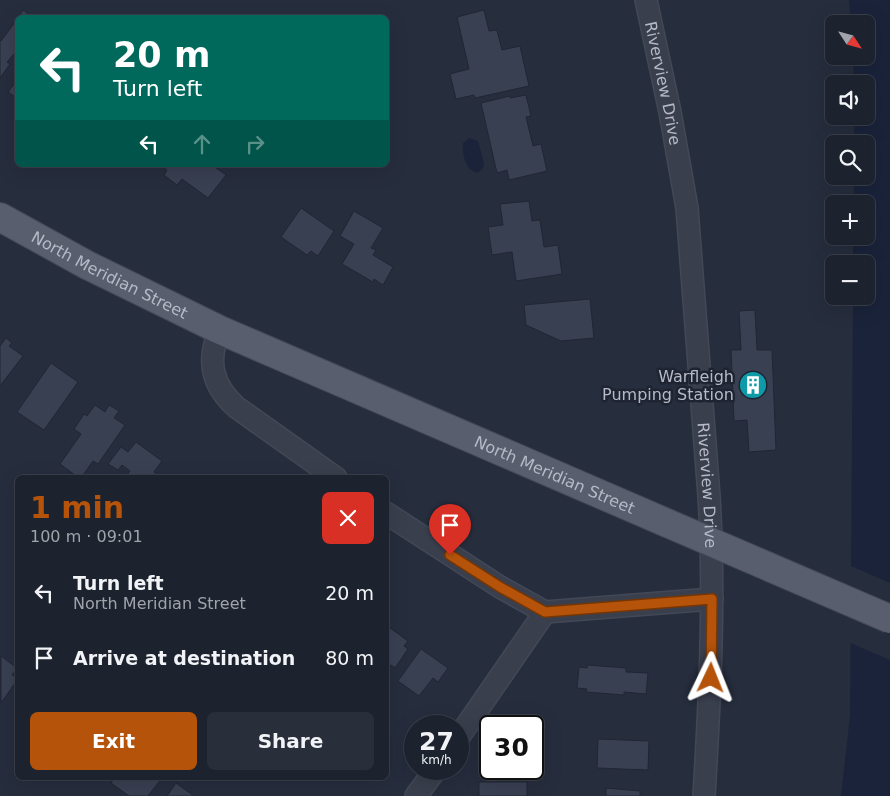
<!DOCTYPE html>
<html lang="en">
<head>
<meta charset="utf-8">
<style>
  body { margin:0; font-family:"DejaVu Sans",sans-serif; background:#292f3a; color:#f1f3f6; height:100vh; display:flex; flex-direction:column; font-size:19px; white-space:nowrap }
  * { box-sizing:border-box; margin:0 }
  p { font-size:16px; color:#a0a4aa }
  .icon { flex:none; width:28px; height:28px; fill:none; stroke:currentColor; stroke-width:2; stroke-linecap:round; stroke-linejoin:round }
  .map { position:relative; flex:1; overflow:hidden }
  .sheet { position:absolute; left:15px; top:475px; width:374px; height:305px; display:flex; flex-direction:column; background:#1c222e; border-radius:8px; box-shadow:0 5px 20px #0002,0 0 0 1px #3a3f4a }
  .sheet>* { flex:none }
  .guide { position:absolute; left:15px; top:15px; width:374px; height:152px; border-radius:8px; box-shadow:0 5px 20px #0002,0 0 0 1px #3a3f4a; background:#00695c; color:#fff; overflow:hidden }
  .needle { width:32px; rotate:126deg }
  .tools { position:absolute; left:825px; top:15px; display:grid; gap:10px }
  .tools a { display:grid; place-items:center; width:50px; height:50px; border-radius:8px; background:#1c222e; box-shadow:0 5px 20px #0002,0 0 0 1px #3a3f4a; font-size:25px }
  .speed { position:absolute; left:404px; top:715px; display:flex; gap:10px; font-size:25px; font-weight:700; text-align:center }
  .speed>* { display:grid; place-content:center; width:65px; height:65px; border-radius:50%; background:#1c222e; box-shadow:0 5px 20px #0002,0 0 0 1px #3a3f4a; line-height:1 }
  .speed small { font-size:12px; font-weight:400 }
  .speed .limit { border:2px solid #111; border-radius:8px; background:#fff; color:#111 }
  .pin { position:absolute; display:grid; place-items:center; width:42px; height:42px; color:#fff; margin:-51px -21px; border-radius:50% 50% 50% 0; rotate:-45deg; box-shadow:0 0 5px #0007 }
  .pin .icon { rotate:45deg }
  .me { position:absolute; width:55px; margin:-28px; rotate:2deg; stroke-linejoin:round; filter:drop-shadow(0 0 4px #0008) }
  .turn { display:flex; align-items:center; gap:18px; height:105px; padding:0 15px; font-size:22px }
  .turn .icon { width:65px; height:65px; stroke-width:2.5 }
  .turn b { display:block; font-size:35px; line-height:42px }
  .lanes { display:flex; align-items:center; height:48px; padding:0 15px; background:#0003; justify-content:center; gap:25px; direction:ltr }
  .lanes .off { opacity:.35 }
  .round { display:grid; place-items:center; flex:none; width:52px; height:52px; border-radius:8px; background:#292f3a }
  .overview { display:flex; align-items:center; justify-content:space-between; height:85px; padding:0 15px }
  h1 { font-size:30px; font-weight:700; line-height:38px; color:#b45309 }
  .cta { display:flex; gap:10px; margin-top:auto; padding:10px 15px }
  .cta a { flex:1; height:58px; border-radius:8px; background:#b45309; color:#fff; font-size:20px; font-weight:700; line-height:58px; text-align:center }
  .cta a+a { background:#292f3a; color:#f1f3f6 }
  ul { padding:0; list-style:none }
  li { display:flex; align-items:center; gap:15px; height:65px; padding:0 15px }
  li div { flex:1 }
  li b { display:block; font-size:19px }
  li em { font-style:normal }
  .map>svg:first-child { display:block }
</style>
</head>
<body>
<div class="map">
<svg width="890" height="796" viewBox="0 0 890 796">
  <rect width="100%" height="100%" fill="#262d3d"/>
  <g fill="#1a233a">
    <path d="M 849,0 L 890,0 L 890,796 L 841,796 L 850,716 L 853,296 L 866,296 L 866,264 L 853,264 L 853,236 L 866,236 L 866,204 L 854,204 L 854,176 L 866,176 L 866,144 L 854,144 L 854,116 L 866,116 L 866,84 L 854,84 L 853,56 L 866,56 L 866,24 L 851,24 Z"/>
    <path d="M 469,138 L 478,141 L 484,163 L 483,168 L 478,173 C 465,171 462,153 463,143 Z"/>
  </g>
  <path fill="#262d3d" d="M 849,565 L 890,583 L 890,660 L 848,642 Z"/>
  <g fill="#394052" stroke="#212634">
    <path d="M 23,10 L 34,18 L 18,18 Z"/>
    <path d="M 484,10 L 489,31 L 497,30 L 502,50 L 520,46 L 529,86 L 475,98 L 474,95 L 456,99 L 450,74 L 469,69 L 457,17 Z"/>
    <path d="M 18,18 L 18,52 L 15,55 L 14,54 L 7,62 L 10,64 L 0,78 L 0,40 L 1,41 Z"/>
    <path d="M 18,79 L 18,99 L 8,92 Z"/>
    <path d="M 526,95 L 531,116 L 526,117 L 533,146 L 541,144 L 547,171 L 509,180 L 507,170 L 497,173 L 481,103 L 510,96 L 510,98 Z"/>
    <path d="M 160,165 L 212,165 L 226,175 L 208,198 L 182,179 L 177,185 L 164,175 L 167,170 Z"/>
    <path d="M 529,201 L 532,221 L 540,220 L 544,247 L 558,245 L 562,274 L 516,281 L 512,252 L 492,255 L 488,227 L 503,225 L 500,204 Z"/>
    <path d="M 301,208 L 334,231 L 318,256 L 311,251 L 307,255 L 281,237 Z"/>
    <path d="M 354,211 L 383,228 L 371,248 L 376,250 L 373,255 L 393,267 L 383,285 L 374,279 L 373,282 L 342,264 L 354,244 L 340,236 Z"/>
    <path d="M 590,299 L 594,338 L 561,341 L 526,325 L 524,305 Z"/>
    <path d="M 755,310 L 757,350 L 772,350 L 776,450 L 749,452 L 747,420 L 734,421 L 731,350 L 741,350 L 739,311 Z"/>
    <path d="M 6,338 L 12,343 L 9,346 L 23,356 L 0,386 L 0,346 Z"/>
    <path d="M 51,363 L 78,382 L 44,430 L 17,412 Z"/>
    <path d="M 95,405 L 105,412 L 109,405 L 119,411 L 114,418 L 125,425 L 98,464 L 93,461 L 81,478 L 79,478 L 60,464 L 81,434 L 74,429 L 84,414 L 87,416 Z"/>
    <path d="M 136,442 L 162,461 L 154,472 L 161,478 L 125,478 L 130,471 L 122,465 L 118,470 L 108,464 L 121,447 L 128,452 Z"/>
    <path d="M 386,625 L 408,641 L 404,646 L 408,649 L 395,668 L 386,662 Z"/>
    <path d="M 421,649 L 448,668 L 438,682 L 433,678 L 419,696 L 398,681 Z"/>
    <path d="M 1,656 L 17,668 L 12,675 L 18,679 L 1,703 Z"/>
    <path d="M 588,665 L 626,668 L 626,672 L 648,673 L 646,694 L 624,692 L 624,695 L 586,692 L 587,689 L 577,688 L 579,667 L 587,668 Z"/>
    <path d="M 598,739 L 649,741 L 648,770 L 597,768 Z"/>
    <path d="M 115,778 L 162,778 L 148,796 L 129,796 L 111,783 Z"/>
    <rect x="479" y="782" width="48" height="14"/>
    <path d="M 176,783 L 194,796 L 167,796 Z"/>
    <path d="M 606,788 L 640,791 L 640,796 L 606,796 Z"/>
  </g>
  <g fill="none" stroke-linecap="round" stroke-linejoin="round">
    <defs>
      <g id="street">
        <path id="s1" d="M 646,0 L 670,112 L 687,208 L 709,496 C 715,596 710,696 704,796"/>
        <path d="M 220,330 C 206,361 212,385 236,407 L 336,478"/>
        <path d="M 386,513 L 500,587 L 545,612 L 712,599"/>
        <path d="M 458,738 L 545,612"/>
        <path d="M 416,796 L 436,769"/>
      </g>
      <g id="primary">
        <path id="s2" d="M 0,217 L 87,265 L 220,330 L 667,523"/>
      </g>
    </defs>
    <use href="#street" stroke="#434856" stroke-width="24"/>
    <use href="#primary" stroke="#434856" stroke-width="30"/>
    <use href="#street" stroke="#3a3f4d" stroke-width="21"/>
    <use href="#primary" stroke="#585e6d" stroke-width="28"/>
    <defs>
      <path id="primary-bridge" d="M 667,523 L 890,619"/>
    </defs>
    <use href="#primary-bridge" stroke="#434856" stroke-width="30" stroke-linecap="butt"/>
    <use href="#primary-bridge" stroke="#585e6d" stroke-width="28"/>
  </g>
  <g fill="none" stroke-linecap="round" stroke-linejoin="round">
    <defs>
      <path id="route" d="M 450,555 L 500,587 L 545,612 L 712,599 L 711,678"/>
    </defs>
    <use href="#route" stroke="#753606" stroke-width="12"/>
    <use href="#route" stroke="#b45309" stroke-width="9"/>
  </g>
  <defs>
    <symbol id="building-disc" viewBox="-11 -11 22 22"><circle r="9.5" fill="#0f9aa8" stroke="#1f2432"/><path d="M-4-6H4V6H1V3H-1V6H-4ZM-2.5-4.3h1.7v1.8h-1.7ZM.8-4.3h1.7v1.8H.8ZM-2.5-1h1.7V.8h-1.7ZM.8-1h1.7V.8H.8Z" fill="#fff"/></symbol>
  </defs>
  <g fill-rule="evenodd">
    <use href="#building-disc" x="737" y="369" width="32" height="32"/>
  </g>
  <g text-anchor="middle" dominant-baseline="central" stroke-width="5" stroke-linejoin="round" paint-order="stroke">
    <g font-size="16" fill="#b6bac8" stroke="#1f2432">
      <text stroke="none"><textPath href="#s1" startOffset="85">Riverview Drive</textPath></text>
      <text stroke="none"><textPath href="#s2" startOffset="124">North Meridian Street</textPath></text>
      <text stroke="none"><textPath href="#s2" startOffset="612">North Meridian Street</textPath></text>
      <text stroke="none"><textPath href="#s1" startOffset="490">Riverview Drive</textPath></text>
    </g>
    <g font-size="16" fill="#b6bac8" stroke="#1f2432" text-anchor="end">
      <text x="734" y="376">Warfleigh<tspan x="734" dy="18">Pumping Station</tspan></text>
    </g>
  </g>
</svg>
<div class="tools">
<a><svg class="needle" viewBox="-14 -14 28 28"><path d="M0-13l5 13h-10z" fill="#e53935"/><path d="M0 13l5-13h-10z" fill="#a0a4aa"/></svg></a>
<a><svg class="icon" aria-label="sound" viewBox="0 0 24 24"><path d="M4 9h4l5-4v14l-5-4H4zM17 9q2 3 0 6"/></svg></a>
<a><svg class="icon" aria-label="search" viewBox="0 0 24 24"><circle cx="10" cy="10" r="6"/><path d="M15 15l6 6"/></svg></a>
<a>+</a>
<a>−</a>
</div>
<div class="speed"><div>27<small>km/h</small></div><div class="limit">30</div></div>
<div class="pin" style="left:450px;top:555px;background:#d93025"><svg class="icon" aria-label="arrive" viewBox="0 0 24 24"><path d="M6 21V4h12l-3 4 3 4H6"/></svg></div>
<svg class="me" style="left:711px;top:678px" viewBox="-20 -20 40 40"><path d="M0-17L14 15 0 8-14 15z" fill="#b45309" stroke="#fff" stroke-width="4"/></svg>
<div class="guide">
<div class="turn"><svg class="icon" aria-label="left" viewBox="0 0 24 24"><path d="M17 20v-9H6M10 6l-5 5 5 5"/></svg><div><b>20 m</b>Turn left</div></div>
<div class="lanes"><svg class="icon" aria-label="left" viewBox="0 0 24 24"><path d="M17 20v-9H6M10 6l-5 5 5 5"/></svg><svg class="icon off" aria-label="ahead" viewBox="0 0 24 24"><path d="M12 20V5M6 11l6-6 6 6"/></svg><svg class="icon off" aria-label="right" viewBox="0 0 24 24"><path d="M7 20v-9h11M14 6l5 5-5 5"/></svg></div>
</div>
<section class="sheet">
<div class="overview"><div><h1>1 min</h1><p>100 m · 09:01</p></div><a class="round" style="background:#d93025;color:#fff"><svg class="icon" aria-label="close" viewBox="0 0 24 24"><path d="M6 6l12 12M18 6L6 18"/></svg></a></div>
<ul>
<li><svg class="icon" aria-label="left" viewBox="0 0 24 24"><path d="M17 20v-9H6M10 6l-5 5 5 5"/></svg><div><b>Turn left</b><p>North Meridian Street</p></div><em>20 m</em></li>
<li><svg class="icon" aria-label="arrive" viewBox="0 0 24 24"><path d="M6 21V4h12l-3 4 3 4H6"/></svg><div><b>Arrive at destination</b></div><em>80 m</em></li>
</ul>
<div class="cta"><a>Exit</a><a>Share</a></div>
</section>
</div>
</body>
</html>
